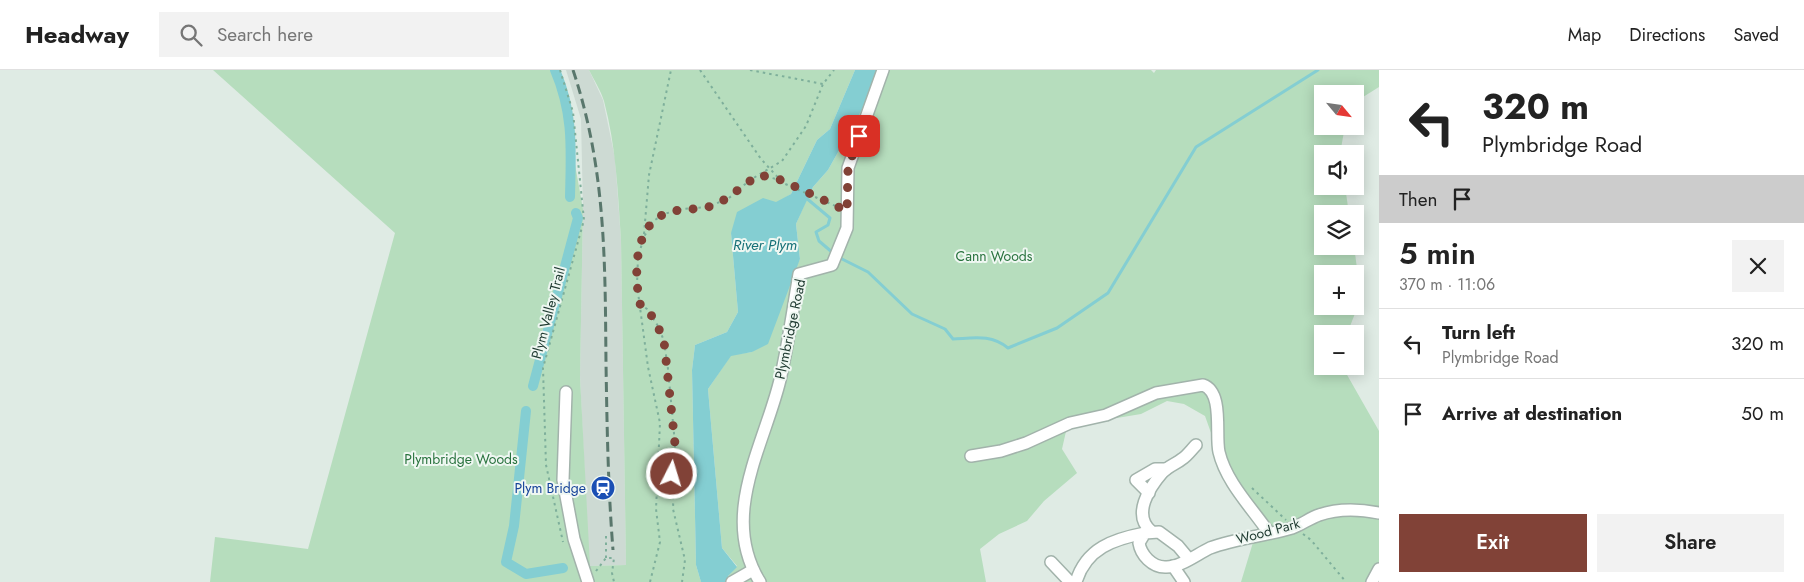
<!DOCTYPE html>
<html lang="en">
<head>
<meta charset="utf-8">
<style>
  body { margin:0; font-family:Jost,sans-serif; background:#f2f2f2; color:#222; height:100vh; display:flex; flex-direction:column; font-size:19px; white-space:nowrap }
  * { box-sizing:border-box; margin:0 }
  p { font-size:16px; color:#767676 }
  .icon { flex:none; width:28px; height:28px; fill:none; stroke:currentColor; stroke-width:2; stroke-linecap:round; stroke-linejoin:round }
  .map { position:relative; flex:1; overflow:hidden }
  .sheet { display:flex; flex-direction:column; background:#fff; width:425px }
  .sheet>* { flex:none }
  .hud { background:#fff; color:#222; overflow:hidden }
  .needle { width:32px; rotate:119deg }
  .tools { position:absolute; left:1314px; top:15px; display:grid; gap:10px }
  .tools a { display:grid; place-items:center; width:50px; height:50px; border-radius:0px; background:#fff; box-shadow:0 2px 12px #0003; font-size:25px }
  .pin { position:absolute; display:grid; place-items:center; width:42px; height:42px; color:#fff; margin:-21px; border-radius:10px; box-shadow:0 2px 8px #0006 }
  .me { position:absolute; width:55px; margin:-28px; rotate:5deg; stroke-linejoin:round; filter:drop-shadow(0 0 4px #0008) }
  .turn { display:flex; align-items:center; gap:18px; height:105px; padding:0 20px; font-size:22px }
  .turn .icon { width:65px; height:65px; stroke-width:2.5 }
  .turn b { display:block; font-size:35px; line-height:42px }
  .then { display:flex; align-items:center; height:48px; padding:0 20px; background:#0003; gap:10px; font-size:19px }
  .round { display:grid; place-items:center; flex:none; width:52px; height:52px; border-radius:0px; background:#f2f2f2 }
  .summary { display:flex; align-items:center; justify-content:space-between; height:85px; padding:0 20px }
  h1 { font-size:30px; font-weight:600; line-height:38px }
  .primary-button { display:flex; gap:10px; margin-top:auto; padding:10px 20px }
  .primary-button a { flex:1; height:58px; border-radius:0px; background:#814237; color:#fff; font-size:20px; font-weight:600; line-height:58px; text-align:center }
  .primary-button a+a { background:#f2f2f2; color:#222 }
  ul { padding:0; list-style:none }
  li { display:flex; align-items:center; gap:15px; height:70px; padding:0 20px; border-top:1px solid #e0e0e0 }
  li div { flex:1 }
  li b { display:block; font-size:19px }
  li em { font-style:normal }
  header { display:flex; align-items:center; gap:30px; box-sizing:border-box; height:70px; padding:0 25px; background:#fff; border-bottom:1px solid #e0e0e0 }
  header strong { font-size:24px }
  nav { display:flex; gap:28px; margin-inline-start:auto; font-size:18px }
  .search { width:350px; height:45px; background:#f2f2f2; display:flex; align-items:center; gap:12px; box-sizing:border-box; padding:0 18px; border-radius:0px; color:#767676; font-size:19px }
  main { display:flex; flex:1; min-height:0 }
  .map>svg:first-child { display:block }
</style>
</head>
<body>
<header>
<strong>Headway</strong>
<div class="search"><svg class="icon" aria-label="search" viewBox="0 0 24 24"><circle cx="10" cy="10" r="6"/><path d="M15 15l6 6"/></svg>Search here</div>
<nav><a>Map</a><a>Directions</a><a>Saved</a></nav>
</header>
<main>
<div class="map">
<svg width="1379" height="512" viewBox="0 0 1379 512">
  <rect width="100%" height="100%" fill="#dfebe4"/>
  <path fill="#cddad3" d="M 566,0 L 589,0 L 603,30 L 615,88 L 621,170 L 626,495 L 589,496 L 580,306 L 583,139 L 581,49 Z"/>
  <g fill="#b6ddbd" fill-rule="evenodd">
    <path d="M 213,0 L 557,0 L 556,7 L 567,50 L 583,139 L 580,307 L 590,496 L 626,495 L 621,170 C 618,123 616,76 604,31 C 601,21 594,10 589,0 L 855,0 L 830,59 L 817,70 L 791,124 L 731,163 L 738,242 L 727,262 L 695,275 L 692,300 L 696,495 L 701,512 L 210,512 L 215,467 L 308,479 L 395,163 Z"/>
    <path d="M 877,0 L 1151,0 L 1154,3 L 1156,0 L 1379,0 L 1379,17 L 1355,32 L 1355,24 L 1322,24 L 1322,56 L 1345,56 L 1340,84 L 1322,84 L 1322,116 L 1345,116 L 1349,144 L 1322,144 L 1322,176 L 1354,176 L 1361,228 L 1347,264 L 1322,264 L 1322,296 L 1342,296 L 1379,361 L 1379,512 L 1241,512 L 1258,456 L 1215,374 L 1205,346 L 1184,334 L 1167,331 L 1141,344 L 1117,348 L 1090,347 L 1067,357 L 1062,379 L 1077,403 L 1044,431 L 1027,451 L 999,464 L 980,479 L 986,512 L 730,512 L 728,506 L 737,496 L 722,478 L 708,319 L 731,285 L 752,282 L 800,189 L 796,154 L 806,131 L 813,117 L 828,100 L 864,36 ZM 1322,204 L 1355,204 L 1355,236 L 1322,236 Z"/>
  </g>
  <path fill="#84ced2" d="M 855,0 L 877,0 L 864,36 L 828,100 L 813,117 L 796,154 L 800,189 L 768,274 L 752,282 L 731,286 L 708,319 L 722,478 L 737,497 L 728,506 L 730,512 L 701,512 L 696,495 L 692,300 L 695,275 L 727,262 L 738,242 L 731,163 L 737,142 L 763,128 L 776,132 L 791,124 L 817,70 L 830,59 Z"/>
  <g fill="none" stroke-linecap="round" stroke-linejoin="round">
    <g stroke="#84ced2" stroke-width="3">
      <path d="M 805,127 L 830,148 L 828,155 L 816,162 L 819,171 L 833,183"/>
      <path d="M 838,187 L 868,202 L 912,244 L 945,259 L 953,269 C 974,268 991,264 1008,278 L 1057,258 L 1108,223 L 1196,77 L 1318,0"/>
    </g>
    <g stroke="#84ced2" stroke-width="10">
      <path d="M 555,0 C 574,44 571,81 570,127"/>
      <path d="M 533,316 L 578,148 L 576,143"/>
      <path d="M 526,341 L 514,456 L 506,492 L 526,504 L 563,498"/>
    </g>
    <defs>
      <g id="minor">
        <path d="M 566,322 L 563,410 L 574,469 L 588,512"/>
        <path d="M 971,386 L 1001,381 L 1026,373 L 1070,353 L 1106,345 L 1156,323 L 1203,315 C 1224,322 1215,365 1219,382 C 1226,412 1252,438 1269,463"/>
        <path d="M 1149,423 L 1136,410 L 1155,399 L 1166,399"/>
        <path d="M 1151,461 C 1132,445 1149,418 1162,403 C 1168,396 1176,394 1182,389 C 1187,386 1191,380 1196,375"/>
        <path d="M 1188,488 L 1178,476 L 1159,462 L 1145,463 L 1139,473 C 1141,485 1152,497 1165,497 C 1180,498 1197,484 1210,478 C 1236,468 1265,466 1292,458 C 1301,455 1310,448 1319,445 C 1339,438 1359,439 1379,443"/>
        <path d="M 1051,492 L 1070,512"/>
        <path d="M 1173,496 L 1184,512"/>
        <path d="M 732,512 L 753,500"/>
        <path d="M 760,512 C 719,446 764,376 780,310 C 788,275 793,239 799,204 L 832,195 L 847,158 L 848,98 L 883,0"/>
        <path d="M 1076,512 C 1086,478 1114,469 1145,463"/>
        <path d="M 1372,512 L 1379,499"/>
      </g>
    </defs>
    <use href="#minor" stroke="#a2b3ab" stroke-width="14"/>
    <g stroke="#7eaf9b" stroke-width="2" stroke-dasharray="2.5 4" stroke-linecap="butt">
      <path d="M 560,0 L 573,42 L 584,150 L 543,298 L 546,395 L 563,472"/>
      <path d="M 700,0 L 761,89 L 783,113 L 838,137"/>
      <path d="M 750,0 L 823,14"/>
      <path d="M 760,105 L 780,110"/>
      <path d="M 644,164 L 649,105 L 671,0"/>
      <path d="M 640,234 L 647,239 L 658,256 L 664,271 L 668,299 L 675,374 L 673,439 L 685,490 L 682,512"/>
      <path d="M 1252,418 L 1286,450"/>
      <path d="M 1303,464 L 1311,470 L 1346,512"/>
      <path d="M 606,488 L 606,464"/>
      <path d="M 596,501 L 606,488 L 614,488 L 612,503 L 614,512"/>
      <path d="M 650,512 L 660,472 L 656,439 L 660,353 L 648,297 L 637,215 L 638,187 L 644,167 L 652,152 L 664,144 L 682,139 L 708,137 L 729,128 L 750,110 L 782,91 L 806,56 L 823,14 L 834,0"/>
    </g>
    <use href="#minor" stroke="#fff" stroke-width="11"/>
    <path stroke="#59776c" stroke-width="3" stroke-dasharray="10 5" stroke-linecap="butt" d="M 573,0 C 606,99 605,191 606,293 C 607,356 608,417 613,480"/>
  </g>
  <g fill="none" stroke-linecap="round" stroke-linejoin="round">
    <path stroke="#814237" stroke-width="9" stroke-dasharray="0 16.2" d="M 672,404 L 675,374 L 664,271 C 658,257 653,243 640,234 C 634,205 633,155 667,143 C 681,138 695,140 708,137 C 729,131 742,114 760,105 L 781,110 L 847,141 L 848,98 L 859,66"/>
  </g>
  <defs>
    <symbol id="station-disc" viewBox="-11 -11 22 22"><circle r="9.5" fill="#1a4fb4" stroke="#eff7f2"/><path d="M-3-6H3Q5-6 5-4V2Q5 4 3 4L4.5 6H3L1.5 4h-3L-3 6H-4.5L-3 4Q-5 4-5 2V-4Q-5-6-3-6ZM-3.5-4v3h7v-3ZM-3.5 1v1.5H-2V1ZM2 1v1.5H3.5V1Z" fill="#fff"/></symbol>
  </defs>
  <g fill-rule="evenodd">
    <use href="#station-disc" x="589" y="404" width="28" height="28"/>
  </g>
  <g text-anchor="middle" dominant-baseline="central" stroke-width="4" stroke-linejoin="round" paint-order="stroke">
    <g font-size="14" fill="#29733e" stroke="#eff7f2">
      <text x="994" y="186">Cann Woods</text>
      <text x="461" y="389">Plymbridge Woods</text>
    </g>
    <g font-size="14" fill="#1f3b31" stroke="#eff7f2">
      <text transform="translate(548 243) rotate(-75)">Plym Valley Trail</text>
      <text transform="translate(790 259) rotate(-78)">Plymbridge Road</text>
      <text transform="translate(1268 461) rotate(-15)">Wood Park</text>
    </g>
    <g font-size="14" fill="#164399" stroke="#eff7f2" text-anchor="end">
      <text x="586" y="418">Plym Bridge</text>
    </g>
    <g font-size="15" font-style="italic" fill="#187178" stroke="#eff7f2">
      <text x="765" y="175">River Plym</text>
    </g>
  </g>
</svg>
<div class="tools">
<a><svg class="needle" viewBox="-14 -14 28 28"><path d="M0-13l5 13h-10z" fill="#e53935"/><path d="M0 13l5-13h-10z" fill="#767676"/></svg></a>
<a><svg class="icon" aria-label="sound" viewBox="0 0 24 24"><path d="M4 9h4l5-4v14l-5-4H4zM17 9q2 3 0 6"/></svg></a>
<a><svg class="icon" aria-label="layers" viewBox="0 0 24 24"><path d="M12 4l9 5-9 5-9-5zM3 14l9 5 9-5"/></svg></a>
<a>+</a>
<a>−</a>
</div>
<div class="pin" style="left:859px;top:66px;background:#d93025"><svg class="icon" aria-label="arrive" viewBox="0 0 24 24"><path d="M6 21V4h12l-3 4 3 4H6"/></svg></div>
<svg class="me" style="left:672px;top:404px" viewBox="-20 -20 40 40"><circle r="17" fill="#814237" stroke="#fff" stroke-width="3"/><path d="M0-11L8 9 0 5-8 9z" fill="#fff"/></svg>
</div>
<section class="sheet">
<div class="hud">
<div class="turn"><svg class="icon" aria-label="left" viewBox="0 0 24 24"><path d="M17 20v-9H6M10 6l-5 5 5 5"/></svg><div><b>320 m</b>Plymbridge Road</div></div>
<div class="then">Then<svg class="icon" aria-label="arrive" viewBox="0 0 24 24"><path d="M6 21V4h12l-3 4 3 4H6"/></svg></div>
</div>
<div class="summary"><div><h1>5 min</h1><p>370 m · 11:06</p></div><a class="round"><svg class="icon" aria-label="close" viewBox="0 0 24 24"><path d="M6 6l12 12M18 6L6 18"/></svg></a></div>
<ul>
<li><svg class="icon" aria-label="left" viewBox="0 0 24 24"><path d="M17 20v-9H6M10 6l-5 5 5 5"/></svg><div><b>Turn left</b><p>Plymbridge Road</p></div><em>320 m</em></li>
<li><svg class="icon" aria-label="arrive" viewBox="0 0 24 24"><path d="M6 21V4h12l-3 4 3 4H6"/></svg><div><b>Arrive at destination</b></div><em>50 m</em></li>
</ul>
<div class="primary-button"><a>Exit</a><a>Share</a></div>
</section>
</main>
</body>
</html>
